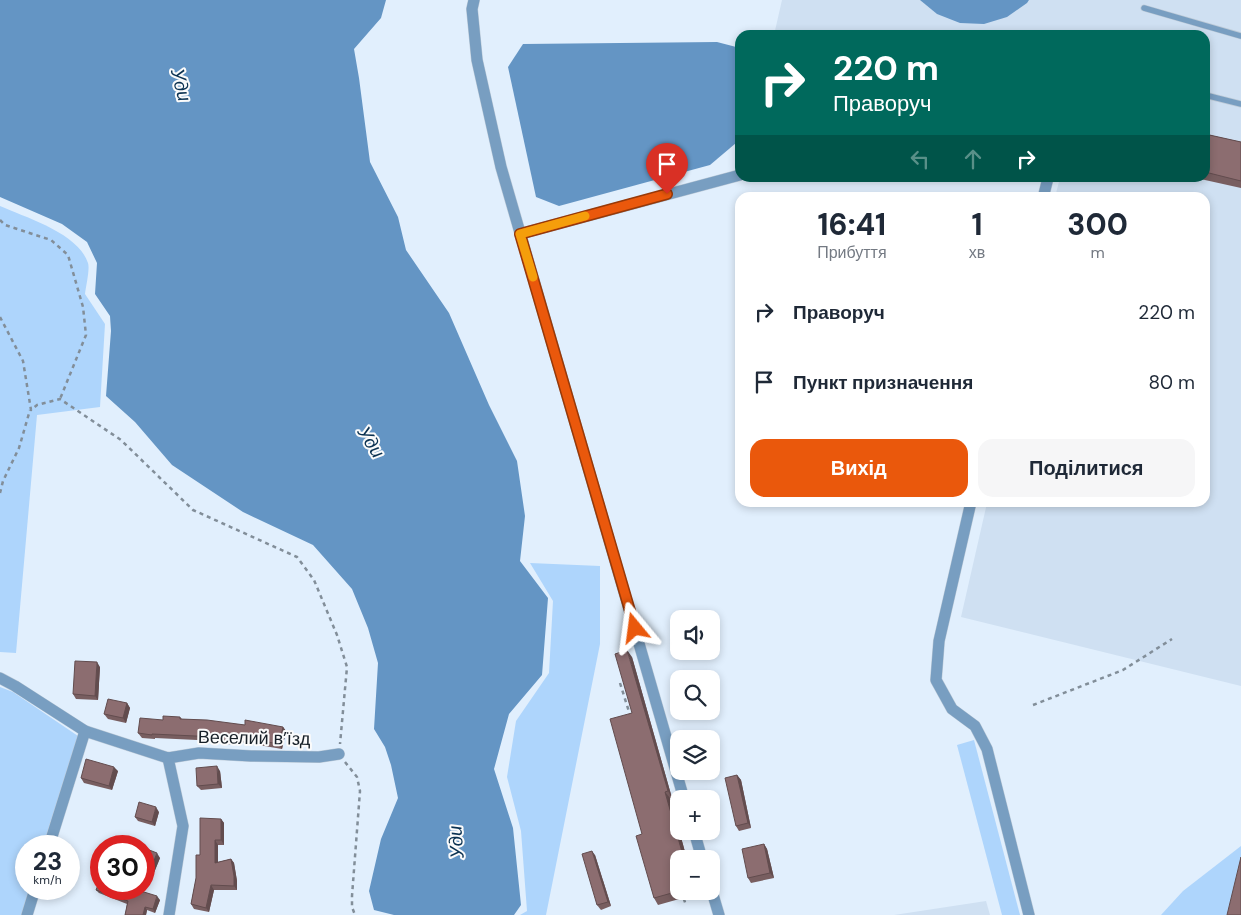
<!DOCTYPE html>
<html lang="uk">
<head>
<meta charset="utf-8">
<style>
  body { margin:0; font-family:"DM Sans",sans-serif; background:#f6f6f7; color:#1f2937; height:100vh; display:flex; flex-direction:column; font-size:19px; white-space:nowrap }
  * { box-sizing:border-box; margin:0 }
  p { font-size:16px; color:#747a83 }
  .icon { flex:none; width:28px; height:28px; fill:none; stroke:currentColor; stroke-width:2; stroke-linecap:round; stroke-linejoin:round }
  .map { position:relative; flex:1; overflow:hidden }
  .details { position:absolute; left:735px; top:192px; width:475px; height:315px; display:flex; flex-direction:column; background:#fff; border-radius:15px; box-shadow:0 2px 8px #0003 }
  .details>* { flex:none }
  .top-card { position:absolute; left:735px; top:30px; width:475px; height:152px; border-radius:15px; box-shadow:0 2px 8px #0003; background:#00695c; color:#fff; overflow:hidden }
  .buttons { position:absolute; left:670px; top:610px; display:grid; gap:10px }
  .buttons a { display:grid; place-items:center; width:50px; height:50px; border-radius:10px; background:#fff; box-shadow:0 2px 8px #0003; font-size:25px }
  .speed { position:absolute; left:15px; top:835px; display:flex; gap:10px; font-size:25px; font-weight:700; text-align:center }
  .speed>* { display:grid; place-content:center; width:65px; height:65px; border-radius:50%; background:#fff; box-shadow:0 2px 8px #0003; line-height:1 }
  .speed small { font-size:12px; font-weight:400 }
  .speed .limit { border:8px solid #d22; background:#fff; color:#111 }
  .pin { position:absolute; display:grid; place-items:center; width:42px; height:42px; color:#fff; margin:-51px -21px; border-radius:50% 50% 50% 0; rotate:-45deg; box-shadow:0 0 5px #0007 }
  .pin .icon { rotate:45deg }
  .me { position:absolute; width:55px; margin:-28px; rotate:344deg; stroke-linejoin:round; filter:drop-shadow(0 0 4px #0008) }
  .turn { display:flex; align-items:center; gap:18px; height:105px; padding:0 15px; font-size:22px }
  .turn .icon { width:65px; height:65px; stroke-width:2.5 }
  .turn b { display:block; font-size:35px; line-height:42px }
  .lanes { display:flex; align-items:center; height:48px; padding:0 15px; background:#0003; justify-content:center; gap:25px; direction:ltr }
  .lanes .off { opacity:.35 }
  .eta { display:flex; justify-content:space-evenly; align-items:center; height:85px; text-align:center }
  .eta b { font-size:30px; font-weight:800; line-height:35px }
  .button { display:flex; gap:10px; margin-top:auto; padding:10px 15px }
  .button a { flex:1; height:58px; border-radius:15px; background:#ea580c; color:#fff; font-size:20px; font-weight:800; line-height:58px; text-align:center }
  .button a+a { background:#f6f6f7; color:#1f2937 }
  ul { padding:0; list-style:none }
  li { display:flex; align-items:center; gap:15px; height:70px; padding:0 15px }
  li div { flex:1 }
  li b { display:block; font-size:19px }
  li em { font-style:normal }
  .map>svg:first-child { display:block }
</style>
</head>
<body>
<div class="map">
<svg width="1241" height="915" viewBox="0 0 1241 915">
  <rect width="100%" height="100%" fill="#e1effd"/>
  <g fill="#cfe0f2">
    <path d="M 782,0 L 1241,0 L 1241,686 L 961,617 L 987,503 L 1205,502 L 1205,198 L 1055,197 L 1060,178 L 1205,178 L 1205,35 L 774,35 Z"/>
    <path d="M 986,901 L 990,915 L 894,915 Z"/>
  </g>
  <g fill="#aed5fc">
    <path d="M 0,206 C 27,218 78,233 88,263 C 90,269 86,286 85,294 L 105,324 L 100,407 L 37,415 L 16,653 L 0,652 Z"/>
    <path d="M 530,563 L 600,566 L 600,644 L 546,915 L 520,915 L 527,911 L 521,831 L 507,777 L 516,721 L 549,673 L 553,601 Z"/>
    <path d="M 0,687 L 13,692 L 78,736 L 43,846 L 26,846 L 26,889 L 30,889 L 22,915 L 0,915 Z"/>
    <path d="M 974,740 L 1020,915 L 1002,915 L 957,745 Z"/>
    <path d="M 1241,846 L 1241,904 L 1239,915 L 1161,915 L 1183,891 Z"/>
  </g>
  <g fill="#6495c4">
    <path d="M 0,0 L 386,0 L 381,18 L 354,49 L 359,78 L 370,162 L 398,217 L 406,250 L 449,313 L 489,405 L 517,461 L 525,516 L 520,561 L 548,598 L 542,675 L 509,714 L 494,769 L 513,828 L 521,905 L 514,915 L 394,915 L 374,910 L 369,891 L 381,839 L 398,798 L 391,765 L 385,747 L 374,729 L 378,663 L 368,628 L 352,589 L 313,545 L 243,512 L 172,465 L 135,422 L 106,396 L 111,331 L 110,316 L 95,294 L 97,263 L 87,242 L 62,224 L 0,197 Z"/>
    <path d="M 920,0 L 1029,0 L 1027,3 L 1007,17 L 984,24 L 960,23 L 937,14 Z"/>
    <path d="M 717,42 L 740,48 L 740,120 L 736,143 L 710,165 L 559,206 L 536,197 L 508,67 L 523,44 Z"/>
  </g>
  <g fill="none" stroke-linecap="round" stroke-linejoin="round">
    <defs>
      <g id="service">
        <path d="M 1144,8 L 1241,36"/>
        <path d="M 1205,95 L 1241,104"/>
      </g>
      <g id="minor">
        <path d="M 474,0 L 472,9 L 477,60 L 501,167 L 684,799"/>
        <path d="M 1043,198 L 1048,178"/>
        <path d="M 520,234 L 740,175"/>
        <path d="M 971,502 L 939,641 L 936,680 L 952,709 L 975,726 L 987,749 L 1029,915"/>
        <path d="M 0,678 L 15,686 L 85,731 L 168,758 L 199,753 L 251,756 L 319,757 L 339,754"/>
        <path d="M 168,758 L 183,826 L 169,915"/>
        <path d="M 694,831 L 702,859"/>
        <path d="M 49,846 L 85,731"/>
        <path d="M 711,888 L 719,915"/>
        <path d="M 27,915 L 35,889"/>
      </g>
    </defs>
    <use href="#service" stroke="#bdcad7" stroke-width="7"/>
    <use href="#minor" stroke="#bdcad7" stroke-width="12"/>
    <g stroke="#828e99" stroke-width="2.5" stroke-dasharray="4 4" stroke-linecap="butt">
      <path d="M 0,220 L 5,225 L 51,240 L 68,255 L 83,307 L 86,335 L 60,399"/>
      <path d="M 0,317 L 23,361 L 31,410 L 37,405 L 60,399 L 121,440 L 193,510 L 297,557 L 314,580 L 337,635 L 347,667 L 340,744"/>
      <path d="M 0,493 L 3,481 L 19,448 L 30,410"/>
      <path d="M 620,683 L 630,715"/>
      <path d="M 1033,705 L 1123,670 L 1172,639"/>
      <path d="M 345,762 L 357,777 L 360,791 L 352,896 L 352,907 L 355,915"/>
      <path d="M 681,891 L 686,905"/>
    </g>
    <use href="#service" stroke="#789ec1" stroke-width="5.5"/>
    <use href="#minor" stroke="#789ec1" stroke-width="11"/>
  </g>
  <g fill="#785e60">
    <path d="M 1205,134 L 1241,142 L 1241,188 L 1196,178 L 1205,178 Z"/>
    <path d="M 632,657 L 672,798 L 670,798 L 687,859 L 679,859 L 679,891 L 696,891 L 697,894 L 658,905 L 654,898 L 642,834 Z"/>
    <path d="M 100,667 L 98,700 L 76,699 L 73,694 Z"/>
    <path d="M 127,703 L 130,708 L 126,723 L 108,719 L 104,714 Z"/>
    <path d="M 180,717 L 182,719 L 245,725 L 283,727 L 286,731 L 282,749 L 236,741 L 235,745 L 219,743 L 218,741 L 155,738 L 155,739 L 142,738 L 138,733 L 163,720 Z"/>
    <path d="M 118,771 L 112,790 L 84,783 L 81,778 Z"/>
    <path d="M 220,771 L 222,788 L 201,790 L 197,786 Z"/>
    <path d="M 737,775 L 741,780 L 751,828 L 739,831 L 736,826 Z"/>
    <path d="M 159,812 L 155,826 L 138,821 L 135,817 Z"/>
    <path d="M 221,819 L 224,823 L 224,845 L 218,845 L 218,862 L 231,859 L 234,863 L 237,881 L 237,890 L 214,890 L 209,912 L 194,909 L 191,904 L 196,878 Z"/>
    <path d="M 764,844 L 767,849 L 774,878 L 751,883 L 748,878 Z"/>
    <path d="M 144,848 L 160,858 L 153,875 L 144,871 Z"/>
    <path d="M 595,855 L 611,906 L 601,910 L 597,905 Z"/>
    <path d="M 101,889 L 160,900 L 155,913 L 147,910 L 146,915 L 125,915 L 127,904 L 99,893 L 96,890 Z"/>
  </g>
  <g fill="#624c4e">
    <path d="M 627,650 L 632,657 L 672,798 L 668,791 Z"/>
    <path d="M 97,662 L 100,667 L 98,700 L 95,696 Z"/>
    <path d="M 127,703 L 130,708 L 126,723 L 123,718 Z"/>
    <path d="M 283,727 L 286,731 L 282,749 L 279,744 Z"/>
    <path d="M 233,736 L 236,741 L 235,745 L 232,741 Z"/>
    <path d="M 217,766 L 220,771 L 222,788 L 218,784 Z"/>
    <path d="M 114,767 L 118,771 L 112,790 L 109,786 Z"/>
    <path d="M 737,775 L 741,780 L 751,828 L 748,823 Z"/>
    <path d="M 665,792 L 670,798 L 687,859 L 684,859 Z"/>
    <path d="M 156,807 L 159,812 L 155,826 L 152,822 Z"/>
    <path d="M 221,819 L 224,823 L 224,845 L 221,840 Z"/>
    <path d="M 215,840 L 218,845 L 218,867 L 215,863 Z"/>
    <path d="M 764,844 L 767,849 L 774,878 L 770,873 Z"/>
    <path d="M 592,851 L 595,855 L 611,906 L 608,902 Z"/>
    <path d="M 157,853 L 160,858 L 153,875 L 150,871 Z"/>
    <path d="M 231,859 L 234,863 L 237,881 L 237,890 L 234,886 Z"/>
    <path d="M 211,885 L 214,890 L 209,912 L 206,908 Z"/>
    <path d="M 157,896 L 160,900 L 155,913 L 153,909 Z"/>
    <path d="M 145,907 L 147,910 L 146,915 L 143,915 Z"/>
  </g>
  <g fill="#8c6d70" stroke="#624c4e">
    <path d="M 1205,134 L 1241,142 L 1241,181 L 1205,172 Z"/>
    <path d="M 627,650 L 668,791 L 665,792 L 684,859 L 679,859 L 679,891 L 654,898 L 636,836 L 642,834 L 610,719 L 632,713 L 615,654 Z"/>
    <path d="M 75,661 L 97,662 L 95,696 L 73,694 Z"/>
    <path d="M 108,699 L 127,703 L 123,718 L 104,714 Z"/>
    <path d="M 163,716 L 180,717 L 180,719 L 207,720 L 245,725 L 245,720 L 283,727 L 279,744 L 233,736 L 232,741 L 216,739 L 217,737 L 152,734 L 152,735 L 138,733 L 140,718 L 163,720 Z"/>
    <path d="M 86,759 L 114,767 L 109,786 L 81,778 Z"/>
    <path d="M 217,766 L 218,784 L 197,786 L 196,768 Z"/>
    <path d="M 737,775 L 748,823 L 736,826 L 725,778 Z"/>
    <path d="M 139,802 L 156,807 L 152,822 L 135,817 Z"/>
    <path d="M 200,818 L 221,819 L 221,840 L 215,840 L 215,863 L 231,859 L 234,876 L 234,886 L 211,885 L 206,908 L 191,904 L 196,878 L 196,855 L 200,855 Z"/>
    <path d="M 764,844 L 770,873 L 748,878 L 742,849 Z"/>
    <path d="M 144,848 L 157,853 L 150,871 L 144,868 Z"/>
    <path d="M 592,851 L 608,902 L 597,905 L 582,854 Z"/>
    <path d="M 1241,857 L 1241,915 L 1227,915 Z"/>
    <path d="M 100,880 L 101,880 L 101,889 L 134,889 L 157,896 L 153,909 L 145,907 L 143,915 L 125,915 L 128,901 L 96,890 Z"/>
  </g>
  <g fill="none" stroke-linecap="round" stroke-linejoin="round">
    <defs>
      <path id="route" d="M 635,628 L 520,234 L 667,194"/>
    </defs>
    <use href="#route" stroke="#983908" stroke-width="12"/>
    <use href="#route" stroke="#ea580c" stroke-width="9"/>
    <path stroke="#f59e0b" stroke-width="9" d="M 533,277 L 520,234 L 585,216"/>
  </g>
  <g text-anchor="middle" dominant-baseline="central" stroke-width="4" stroke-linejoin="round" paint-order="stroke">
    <g font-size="18" fill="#172028" stroke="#fbfbfb">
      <text transform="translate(254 738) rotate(1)">Веселий в’їзд</text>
    </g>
    <g font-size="19" font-style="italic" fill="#0a3151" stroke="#fbfbfb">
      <text transform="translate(181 85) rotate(76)">Уди</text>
      <text transform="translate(371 442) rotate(58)">Уди</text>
      <text transform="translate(456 842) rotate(-94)">Уди</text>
    </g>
  </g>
</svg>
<div class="buttons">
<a><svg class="icon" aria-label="sound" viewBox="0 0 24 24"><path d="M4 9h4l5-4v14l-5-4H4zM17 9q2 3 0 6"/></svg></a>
<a><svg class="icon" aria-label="search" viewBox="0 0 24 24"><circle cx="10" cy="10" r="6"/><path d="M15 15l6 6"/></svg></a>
<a><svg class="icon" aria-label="layers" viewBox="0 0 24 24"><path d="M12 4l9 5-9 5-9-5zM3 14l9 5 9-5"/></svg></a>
<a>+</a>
<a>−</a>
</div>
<div class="speed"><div>23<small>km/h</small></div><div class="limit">30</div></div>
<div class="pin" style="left:667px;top:194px;background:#d93025"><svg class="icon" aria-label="arrive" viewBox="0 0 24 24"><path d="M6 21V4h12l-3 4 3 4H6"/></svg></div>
<svg class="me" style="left:635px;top:628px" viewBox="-20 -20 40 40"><path d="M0-17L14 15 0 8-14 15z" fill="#ea580c" stroke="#fff" stroke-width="4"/></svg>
<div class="top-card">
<div class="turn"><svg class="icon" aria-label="right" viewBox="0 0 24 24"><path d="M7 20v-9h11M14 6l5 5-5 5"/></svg><div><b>220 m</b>Праворуч</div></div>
<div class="lanes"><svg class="icon off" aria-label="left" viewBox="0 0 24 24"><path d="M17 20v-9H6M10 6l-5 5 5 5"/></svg><svg class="icon off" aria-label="ahead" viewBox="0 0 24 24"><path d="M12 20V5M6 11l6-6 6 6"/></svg><svg class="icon" aria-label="right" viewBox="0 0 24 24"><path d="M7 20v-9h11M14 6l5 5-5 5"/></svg></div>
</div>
<section class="details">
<div class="eta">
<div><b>16:41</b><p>Прибуття</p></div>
<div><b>1</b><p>хв</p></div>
<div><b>300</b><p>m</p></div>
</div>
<ul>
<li><svg class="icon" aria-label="right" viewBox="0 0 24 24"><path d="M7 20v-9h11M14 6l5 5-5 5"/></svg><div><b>Праворуч</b></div><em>220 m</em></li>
<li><svg class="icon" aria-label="arrive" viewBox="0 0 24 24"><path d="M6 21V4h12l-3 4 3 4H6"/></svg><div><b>Пункт призначення</b></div><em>80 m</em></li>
</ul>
<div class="button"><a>Вихід</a><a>Поділитися</a></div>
</section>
</div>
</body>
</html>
